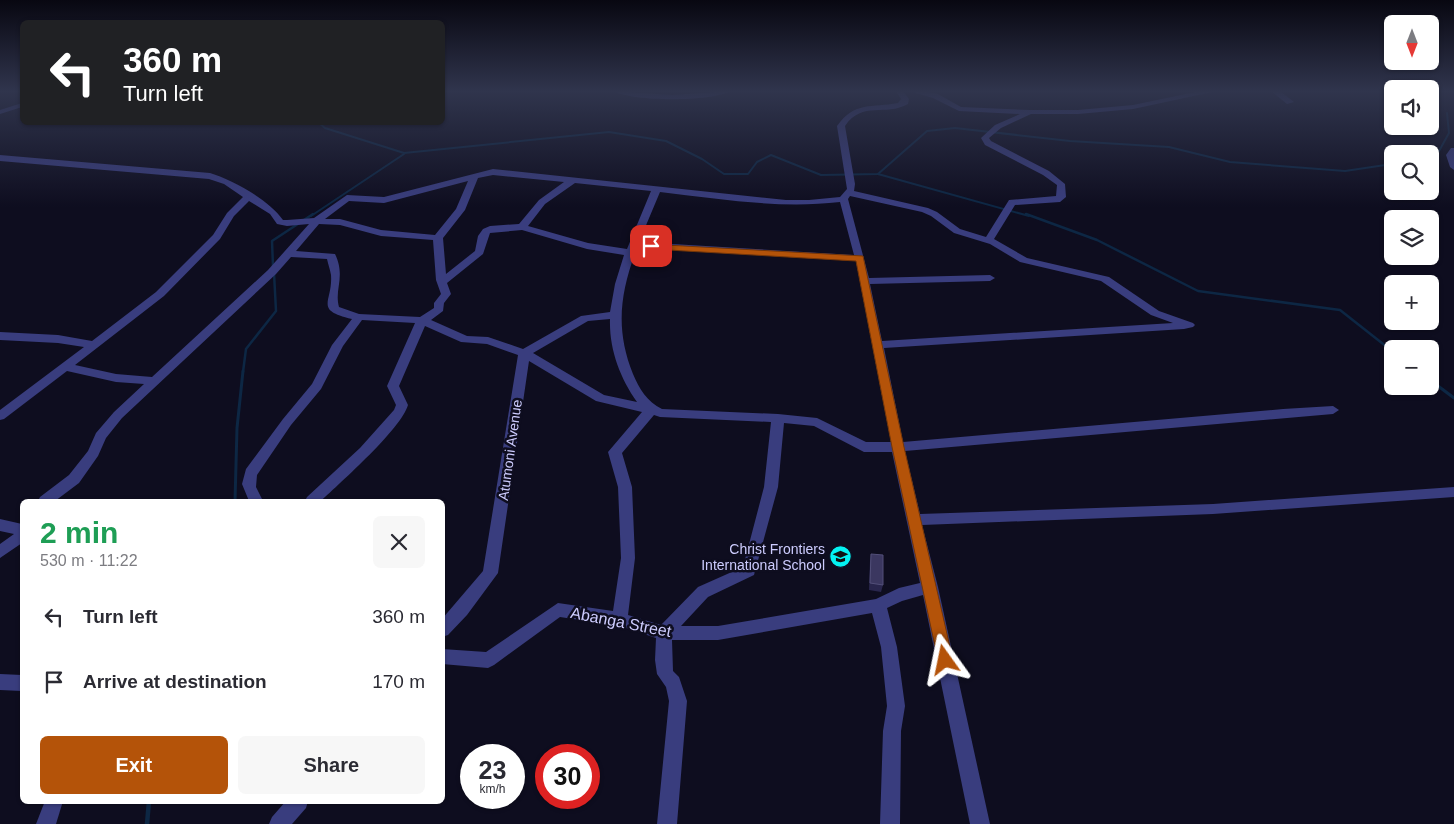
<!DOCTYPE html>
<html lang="en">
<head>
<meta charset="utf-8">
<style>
  body { margin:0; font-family:Arial,sans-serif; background:#f7f7f7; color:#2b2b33; height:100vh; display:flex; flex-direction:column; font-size:19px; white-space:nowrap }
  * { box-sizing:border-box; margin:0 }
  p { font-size:16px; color:#7c7c81 }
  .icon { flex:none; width:28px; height:28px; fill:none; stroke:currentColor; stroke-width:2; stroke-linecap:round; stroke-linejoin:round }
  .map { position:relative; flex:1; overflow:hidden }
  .side { position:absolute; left:20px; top:499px; width:425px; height:305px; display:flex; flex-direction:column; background:#fff; border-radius:8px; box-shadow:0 1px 4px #0004 }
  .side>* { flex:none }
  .guide { position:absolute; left:20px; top:20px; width:425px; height:105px; border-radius:8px; box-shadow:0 1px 4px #0004; background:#202124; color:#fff; overflow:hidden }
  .needle { width:32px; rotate:180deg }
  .fabs { position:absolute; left:1384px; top:15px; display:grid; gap:10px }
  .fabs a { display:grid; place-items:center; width:55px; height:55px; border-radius:8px; background:#fff; box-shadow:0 1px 4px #0004; font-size:25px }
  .speed { position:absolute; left:460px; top:744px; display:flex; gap:10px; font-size:25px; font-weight:700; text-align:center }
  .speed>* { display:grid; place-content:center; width:65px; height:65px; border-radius:50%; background:#fff; box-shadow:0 1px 4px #0004; line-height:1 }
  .speed small { font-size:12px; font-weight:400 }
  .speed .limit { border:8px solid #d22; background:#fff; color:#111 }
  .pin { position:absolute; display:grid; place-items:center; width:42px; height:42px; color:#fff; margin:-21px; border-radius:10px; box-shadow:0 2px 8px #0006 }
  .me { position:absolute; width:55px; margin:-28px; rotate:348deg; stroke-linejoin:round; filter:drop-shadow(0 0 4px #0008) }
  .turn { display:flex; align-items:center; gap:18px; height:105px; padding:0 20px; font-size:22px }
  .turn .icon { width:65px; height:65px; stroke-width:2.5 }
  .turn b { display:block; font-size:35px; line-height:42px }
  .round { display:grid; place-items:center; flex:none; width:52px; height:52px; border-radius:8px; background:#f7f7f7 }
  .summary { display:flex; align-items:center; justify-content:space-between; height:85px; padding:0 20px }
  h1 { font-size:30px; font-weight:700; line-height:38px; color:#1e9e55 }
  .action { display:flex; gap:10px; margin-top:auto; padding:10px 20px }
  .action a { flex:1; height:58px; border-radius:8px; background:#b45309; color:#fff; font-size:20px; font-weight:700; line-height:58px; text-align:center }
  .action a+a { background:#f7f7f7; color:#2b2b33 }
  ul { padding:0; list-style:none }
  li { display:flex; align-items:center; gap:15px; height:65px; padding:0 20px }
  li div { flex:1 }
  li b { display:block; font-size:19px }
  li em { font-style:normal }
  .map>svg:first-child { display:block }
</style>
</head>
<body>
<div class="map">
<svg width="1454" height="824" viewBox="0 0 1454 824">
  <rect width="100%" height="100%" fill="#0e0d1f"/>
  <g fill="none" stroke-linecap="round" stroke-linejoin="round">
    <g stroke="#0d2744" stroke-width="2">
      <path d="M 318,122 L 325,128 L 404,153 L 609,132 L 666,141 L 702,159 L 724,174 L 748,174 L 757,162 L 771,155 L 821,175 L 878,174 L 927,131 L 955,128 L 1070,141 L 1169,147 L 1230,162 L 1345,171 L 1392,164"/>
      <path d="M 1429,154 L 1439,151 L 1449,133 L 1447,113"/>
      <path d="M 878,174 L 1029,216"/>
      <path d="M 311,216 L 404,154"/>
    </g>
    <g stroke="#0d2744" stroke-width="2.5">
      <path d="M 1026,214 L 1097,240 L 1198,291 L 1340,310 L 1392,351"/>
      <path d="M 273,266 L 272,241 L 313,214"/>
      <path d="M 243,372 L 246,349 L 276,311 L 274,273"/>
    </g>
    <g stroke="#0d2744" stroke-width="3">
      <path d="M 1430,380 L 1454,398"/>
      <path d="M 235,501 L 237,428 L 243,371"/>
    </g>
    <path stroke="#0d2744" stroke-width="4.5" d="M 147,824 L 149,801"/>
    <g fill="#393d7e" fill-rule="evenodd">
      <path d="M 613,91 L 672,95 L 731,91 C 710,102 634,102 613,91 Z"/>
      <path d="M 896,91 L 903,91 L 909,99 L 908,104 C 885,117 863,100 845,126 L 855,184 L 854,191 L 928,208 L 937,212 L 960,229 L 986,237 L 1009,200 L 1056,196 L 1057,185 L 1043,175 L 985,145 L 981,138 L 995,125 L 1020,114 L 959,111 L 933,98 L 909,91 L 924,91 L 938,94 L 961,107 L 1030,110 L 1078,110 L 1133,105 L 1200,91 L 1217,91 L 1133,109 L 1078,114 L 1031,114 L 1001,128 L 989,138 L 991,141 L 1049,171 L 1065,184 L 1066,197 L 1060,202 L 1015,205 L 994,239 L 1027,258 L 1109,277 L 1159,311 L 1193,323 L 1195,325 L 1193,327 L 1184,329 L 884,348 L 903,442 L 1283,409 L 1333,406 L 1339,410 L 1333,414 L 905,451 L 920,514 L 1213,504 L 1454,487 L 1454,497 L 1213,514 L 922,525 L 938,587 L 990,824 L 970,824 L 923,595 L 902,601 L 887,608 L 897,647 L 905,706 L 901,731 L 900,824 L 880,824 L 883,731 L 887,706 L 881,647 L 872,613 L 718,640 L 672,640 L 673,671 L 679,677 L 687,701 L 677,824 L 657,824 L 669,701 L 666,687 L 657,674 L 655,660 L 656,638 L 620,626 L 560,617 L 494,665 L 488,668 L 442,664 L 442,649 L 486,652 L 558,603 L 613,611 L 621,558 L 618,487 L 608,452 L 642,412 L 596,401 L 529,361 L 498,573 L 467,615 L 448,635 L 442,637 L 442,619 L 483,571 L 518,355 L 487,344 L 461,342 L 425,326 L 399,386 L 408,405 C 401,429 341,482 321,501 L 305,501 L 307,497 L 360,448 L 394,410 L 396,405 L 387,386 L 415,323 L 362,320 L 343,346 L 321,389 L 291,425 L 257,475 L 256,487 L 263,501 L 249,501 L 242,484 L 246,469 L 283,419 L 312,384 L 332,345 L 352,319 C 313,310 333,302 331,275 C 330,269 328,264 327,259 L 291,257 L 276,274 L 122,418 L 106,438 L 98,456 L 79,483 L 55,501 L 38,501 L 40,497 L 69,475 L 88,451 L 96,433 L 114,412 L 144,384 L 116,382 L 67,371 L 4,419 L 0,420 L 0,410 L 84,347 L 58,343 L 0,340 L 0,332 L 58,335 L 92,341 L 156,292 L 213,235 L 227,213 L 243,197 L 224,184 L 209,179 L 0,161 L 0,155 L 210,173 C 233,180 269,200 283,220 L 287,220 L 314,218 L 347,195 L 384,197 L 493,169 L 786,200 L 809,200 L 840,197 L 847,189 L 837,126 C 855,101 871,108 898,103 L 901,99 ZM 493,175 L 564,182 L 539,200 L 519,224 L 490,226 L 483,229 L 478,236 L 475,251 L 446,274 L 443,238 L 465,210 L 478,178 ZM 468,181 L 456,209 L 435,235 L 381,230 L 340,219 L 325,219 L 349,201 L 384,203 ZM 575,183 L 651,191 L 627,249 L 588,243 L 528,226 L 545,204 ZM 660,192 C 720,199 779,209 840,202 L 854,255 L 639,242 ZM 850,196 L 922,212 L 931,216 L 954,233 L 990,244 L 1020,262 L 1101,281 L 1151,315 L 1173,323 L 882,341 L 870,284 L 990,281 L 995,278 L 990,275 L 869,278 L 848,199 ZM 249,201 L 270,214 L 277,224 L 287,226 L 309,224 L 268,270 L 152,377 L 116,374 L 75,365 L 164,296 L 220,239 L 234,216 ZM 319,224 L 340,225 L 381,236 L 433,240 L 436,280 L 441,294 L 434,303 L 434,308 L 420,317 L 359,314 L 339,307 C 334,289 346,277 335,254 L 296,251 ZM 522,230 L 587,249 L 624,255 L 615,284 L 610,312 L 581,316 L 523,349 L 488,337 L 467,336 L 431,320 L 443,311 L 444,303 L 451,294 L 447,283 L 483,254 L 490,233 ZM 637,248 L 856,261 L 891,442 L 866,442 L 817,418 L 778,414 L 662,409 C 647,402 639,388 633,374 C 615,329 620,293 637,248 ZM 610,319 C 609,349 620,378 637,402 L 604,395 L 533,353 L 588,321 ZM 654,415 L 660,417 L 771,422 L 764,487 L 743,567 L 698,587 L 661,625 L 628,615 L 635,558 L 632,487 L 622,453 ZM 784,423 L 814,426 L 864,452 L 892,452 L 920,583 L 899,588 L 876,599 L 718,626 L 681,626 L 708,597 L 754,575 L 778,487 Z"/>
      <path d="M 1271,91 L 1280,91 L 1294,102 L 1287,104 Z"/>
      <path d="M 22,103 L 22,107 L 0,114 L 0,110 Z"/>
      <path d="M 1451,148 L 1454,148 L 1454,170 L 1450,167 L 1446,155 Z"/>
      <path d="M 0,519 L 22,524 L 22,543 L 0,558 L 0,544 L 14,534 L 0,531 Z"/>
      <path d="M 0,674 L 22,675 L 22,691 L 0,690 Z"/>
      <path d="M 45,801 L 63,801 L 56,824 L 36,824 Z"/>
      <path d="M 286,801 L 308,801 L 306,808 L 292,824 L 269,824 L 272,817 Z"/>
    </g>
  </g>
  <path fill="#29264d" d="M 871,554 L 883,585 L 881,592 L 869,590 L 870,561 Z"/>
  <path fill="#3b3760" stroke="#524f79" d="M 871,554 L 883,555 L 883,585 L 870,583 Z"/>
  <linearGradient id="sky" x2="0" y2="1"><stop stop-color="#080711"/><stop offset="0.44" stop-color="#30354d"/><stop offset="1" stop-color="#30354d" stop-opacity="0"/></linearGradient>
  <rect width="1454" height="207" fill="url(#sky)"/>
  <path fill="#b45309" stroke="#753606" d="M 648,244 L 863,256 L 904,447 L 953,660 L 951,665 L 945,667 L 940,665 L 938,660 L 892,447 L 856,261 L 651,249 L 647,246 Z"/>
  <defs>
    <symbol id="school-disc" viewBox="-11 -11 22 22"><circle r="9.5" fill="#04f2f2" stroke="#0e0d1f"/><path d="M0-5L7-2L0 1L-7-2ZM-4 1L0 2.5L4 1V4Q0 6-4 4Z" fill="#111"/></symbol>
  </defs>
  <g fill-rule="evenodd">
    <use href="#school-disc" x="828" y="544" width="25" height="25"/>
  </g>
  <g text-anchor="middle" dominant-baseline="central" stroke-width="5" stroke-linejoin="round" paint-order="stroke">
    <g font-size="14" fill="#cdccfe" stroke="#0e0d1f">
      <text transform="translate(510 450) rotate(-82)">Atumoni Avenue</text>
    </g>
    <g font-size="14" fill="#cdccfe" stroke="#0e0d1f" text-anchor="end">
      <text x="825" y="549">Christ Frontiers<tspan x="825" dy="16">International School</tspan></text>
    </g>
    <g font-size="16" fill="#cdccfe" stroke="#0e0d1f">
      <text transform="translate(621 622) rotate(11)">Abanga Street</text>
    </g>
  </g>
</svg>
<div class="fabs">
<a><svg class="needle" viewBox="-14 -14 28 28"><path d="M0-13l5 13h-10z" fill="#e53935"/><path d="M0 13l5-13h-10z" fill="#7c7c81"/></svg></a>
<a><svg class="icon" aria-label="sound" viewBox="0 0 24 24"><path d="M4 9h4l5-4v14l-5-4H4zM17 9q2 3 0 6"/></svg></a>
<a><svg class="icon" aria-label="search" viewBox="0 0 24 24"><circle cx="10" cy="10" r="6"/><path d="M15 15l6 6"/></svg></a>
<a><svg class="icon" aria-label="layers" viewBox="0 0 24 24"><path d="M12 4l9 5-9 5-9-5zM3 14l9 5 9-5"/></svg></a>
<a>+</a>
<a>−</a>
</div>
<div class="speed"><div>23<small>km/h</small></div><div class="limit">30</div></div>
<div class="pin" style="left:651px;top:246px;background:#d93025"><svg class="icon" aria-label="arrive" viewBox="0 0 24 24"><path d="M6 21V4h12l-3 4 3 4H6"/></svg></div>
<svg class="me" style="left:945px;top:660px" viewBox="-20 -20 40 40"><path d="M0-17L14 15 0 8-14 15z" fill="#b45309" stroke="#fff" stroke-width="4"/></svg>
<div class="guide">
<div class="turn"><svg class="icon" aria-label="left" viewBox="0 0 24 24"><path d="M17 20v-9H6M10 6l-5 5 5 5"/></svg><div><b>360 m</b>Turn left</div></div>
</div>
<section class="side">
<div class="summary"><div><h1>2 min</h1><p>530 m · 11:22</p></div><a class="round"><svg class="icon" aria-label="close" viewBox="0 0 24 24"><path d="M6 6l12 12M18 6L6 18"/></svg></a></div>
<ul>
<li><svg class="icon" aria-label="left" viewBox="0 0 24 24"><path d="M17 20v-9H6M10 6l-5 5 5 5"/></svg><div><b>Turn left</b></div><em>360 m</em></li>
<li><svg class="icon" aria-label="arrive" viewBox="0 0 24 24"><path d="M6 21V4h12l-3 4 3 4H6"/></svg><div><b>Arrive at destination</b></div><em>170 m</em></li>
</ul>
<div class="action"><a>Exit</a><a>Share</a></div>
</section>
</div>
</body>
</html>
